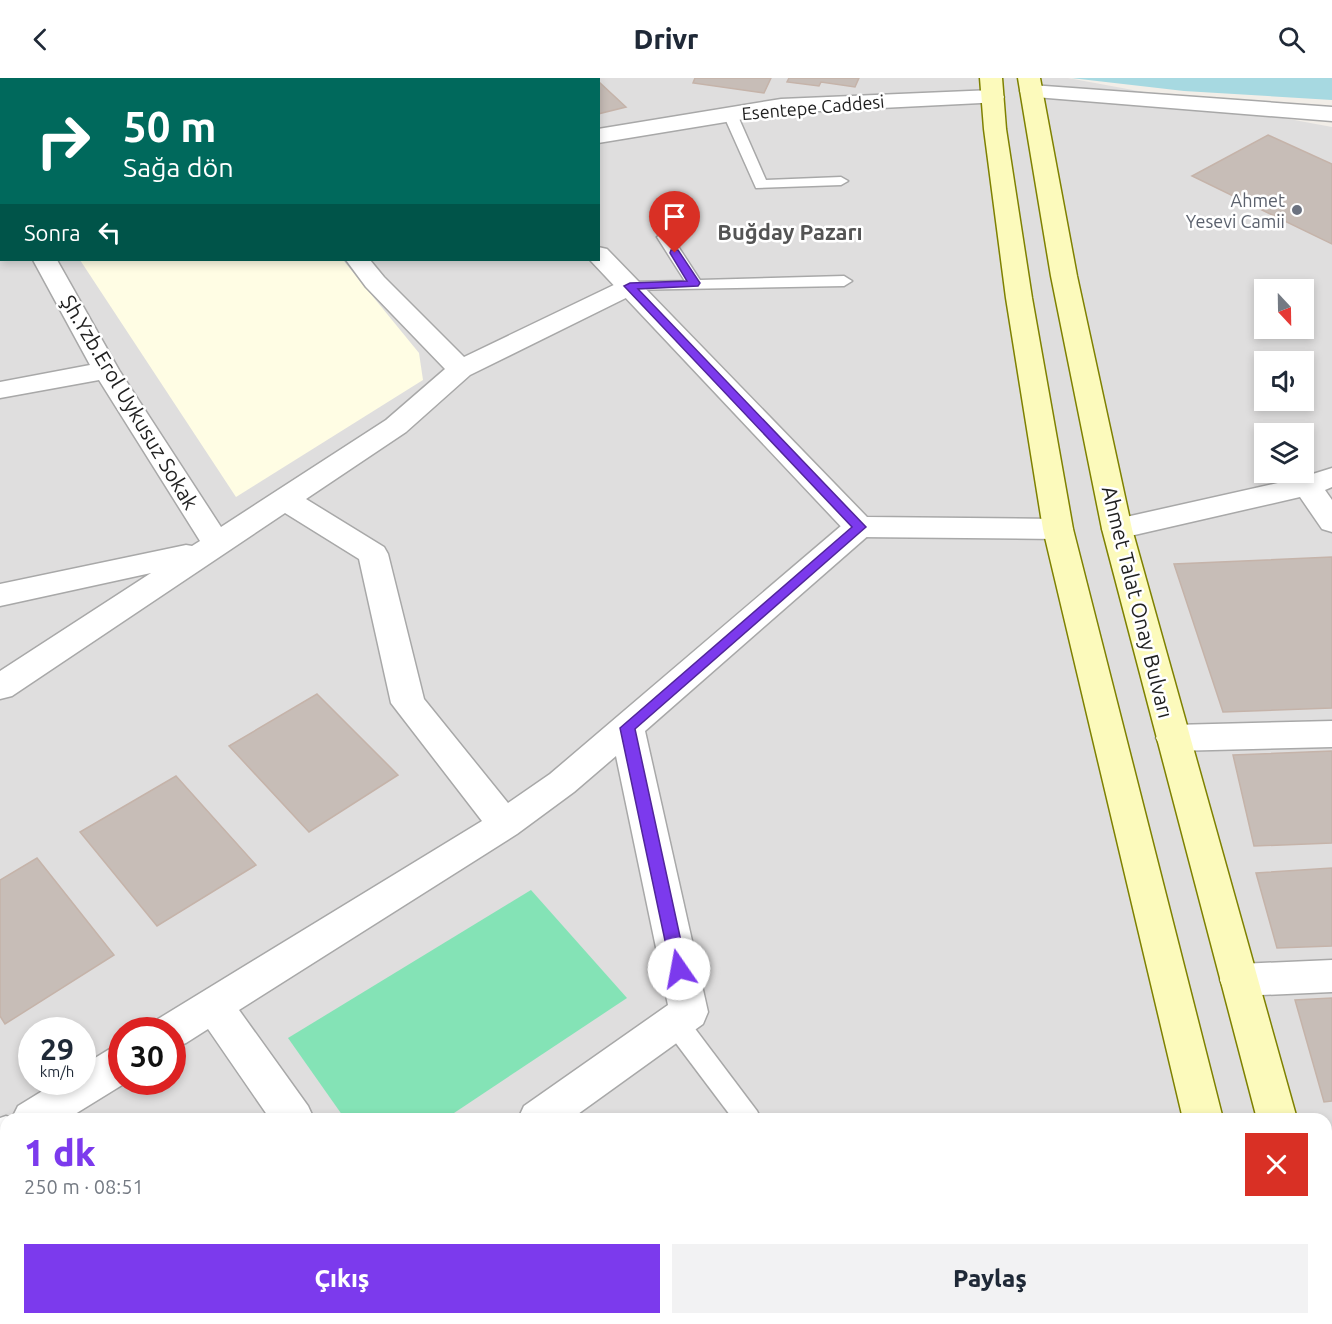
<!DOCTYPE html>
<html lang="tr">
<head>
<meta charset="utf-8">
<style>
  body { margin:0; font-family:Ubuntu,sans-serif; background:#f2f2f3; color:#1f2937; height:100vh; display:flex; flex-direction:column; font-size:22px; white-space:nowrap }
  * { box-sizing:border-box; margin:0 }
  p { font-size:20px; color:#747a83 }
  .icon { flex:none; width:33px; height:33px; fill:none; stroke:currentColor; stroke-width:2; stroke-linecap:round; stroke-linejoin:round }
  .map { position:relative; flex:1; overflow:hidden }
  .drawer { position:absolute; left:0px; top:1035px; width:1332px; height:212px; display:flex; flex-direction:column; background:#fff; border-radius:18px 18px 0 0; box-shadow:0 3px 9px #0003 }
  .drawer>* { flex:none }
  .guide { position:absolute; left:0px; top:0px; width:600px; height:183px; box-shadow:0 3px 9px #0003; background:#00695c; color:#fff; overflow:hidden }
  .needle { width:39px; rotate:158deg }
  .controls { position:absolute; left:1254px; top:201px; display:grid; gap:12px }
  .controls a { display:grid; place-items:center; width:60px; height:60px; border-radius:0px; background:#fff; box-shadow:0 3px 9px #0003; font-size:30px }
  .speed { position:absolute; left:18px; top:939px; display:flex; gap:12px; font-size:30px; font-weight:700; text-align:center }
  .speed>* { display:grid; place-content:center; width:78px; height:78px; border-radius:50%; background:#fff; box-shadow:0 3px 9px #0003; line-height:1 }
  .speed small { font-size:15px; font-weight:400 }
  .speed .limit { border:9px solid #d22; background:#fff; color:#111 }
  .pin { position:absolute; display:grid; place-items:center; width:51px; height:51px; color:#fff; margin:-62px -26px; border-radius:50% 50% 50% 0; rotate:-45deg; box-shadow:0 0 6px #0007 }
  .pin .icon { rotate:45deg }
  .me { position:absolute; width:66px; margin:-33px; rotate:348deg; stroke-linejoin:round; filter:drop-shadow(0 0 4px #0008) }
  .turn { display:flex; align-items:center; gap:21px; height:126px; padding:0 24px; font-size:27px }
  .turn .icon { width:78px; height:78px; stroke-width:2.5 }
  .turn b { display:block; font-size:42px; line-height:51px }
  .then { display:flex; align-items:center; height:57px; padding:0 24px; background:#0003; gap:12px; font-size:22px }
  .round { display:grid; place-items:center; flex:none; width:63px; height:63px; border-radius:0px; background:#f2f2f3 }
  .summary { display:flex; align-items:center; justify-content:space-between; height:102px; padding:0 24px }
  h1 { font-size:36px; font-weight:800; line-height:45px; color:#7c3aed }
  .primary-button { display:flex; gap:12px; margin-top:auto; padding:12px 24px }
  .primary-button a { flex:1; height:69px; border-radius:0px; background:#7c3aed; color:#fff; font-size:24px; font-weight:800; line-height:69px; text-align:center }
  .primary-button a+a { background:#f2f2f3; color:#1f2937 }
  header { display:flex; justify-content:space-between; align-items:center; height:78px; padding:0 24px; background:#fff; font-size:27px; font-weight:800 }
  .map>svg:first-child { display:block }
</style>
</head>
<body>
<header><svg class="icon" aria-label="back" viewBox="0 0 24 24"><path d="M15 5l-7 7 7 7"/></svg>Drivr<svg class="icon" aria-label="search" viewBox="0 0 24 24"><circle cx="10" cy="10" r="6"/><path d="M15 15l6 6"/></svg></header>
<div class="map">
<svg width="1332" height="1246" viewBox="0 0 1332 1246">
  <rect width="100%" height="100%" fill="#f2eee8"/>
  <path fill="#dfdede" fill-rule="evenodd" d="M 0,0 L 1068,0 L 1332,49 L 1332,1246 L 0,1246 ZM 2,2 L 598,2 L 598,182 L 2,182 ZM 1264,212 L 1304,212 L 1304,250 L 1264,250 ZM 1264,284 L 1304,284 L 1304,322 L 1264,322 ZM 1264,356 L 1304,356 L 1304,394 L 1264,394 ZM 32,952 L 82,952 L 82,1004 L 32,1004 ZM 122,952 L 172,952 L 172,1004 L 122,1004 ZM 6,1041 L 1326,1041 L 1326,1240 L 6,1240 Z"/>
  <path fill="#fffde4" d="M 80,182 L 343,182 L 419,275 L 423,302 L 236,419 Z"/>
  <path fill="#84e3b6" d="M 531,812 L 627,920 L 445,1041 L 345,1041 L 288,960 Z"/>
  <path fill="#a7d9e1" d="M 1071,0 L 1332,0 L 1332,22 L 1184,13 Z"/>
  <g fill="#c7bdb7" stroke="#c5b3a9" stroke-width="1.5">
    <path d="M 307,0 L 388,0 L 390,2 L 308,2 Z"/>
    <path d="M 695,0 L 771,0 L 764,15 L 693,5 Z"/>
    <path d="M 789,0 L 859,0 L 855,9 L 821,4 L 819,8 L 787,4 Z"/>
    <path d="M 598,3 L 626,29 L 598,36 Z"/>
    <path d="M 1268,57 L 1332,86 L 1332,166 L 1192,98 Z"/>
    <path d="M 1332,479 L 1332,630 L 1223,634 L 1174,486 Z"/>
    <path d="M 317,616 L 398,697 L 309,754 L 229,668 Z"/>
    <path d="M 1332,673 L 1332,765 L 1254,768 L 1233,677 Z"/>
    <path d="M 176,698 L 256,787 L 157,848 L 80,754 Z"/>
    <path d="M 37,780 L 114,877 L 5,946 L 0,938 L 0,802 Z"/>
    <path d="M 1332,790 L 1332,868 L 1277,870 L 1256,795 Z"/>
    <path d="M 1332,920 L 1332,1023 L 1324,1024 L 1295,922 Z"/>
  </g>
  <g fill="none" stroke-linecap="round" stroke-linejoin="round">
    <defs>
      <g id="service">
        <path d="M 730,32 L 737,36 L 766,102 L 841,99 L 848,103 L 841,107 L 756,110 L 723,36 Z"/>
        <path d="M 665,154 L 670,156 L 700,202 L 844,198 L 852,203 L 844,208 L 623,212 L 621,209 L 623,206 L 629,204 L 685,203 L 657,159 Z"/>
        <path d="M 675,933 L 684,936 L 757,1033 L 761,1041 L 733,1041 L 666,952 L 663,944 L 666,936 Z"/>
      </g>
      <g id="minor">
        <rect x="7" y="0" width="22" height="2"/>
        <rect x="224" y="0" width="22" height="2"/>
        <path d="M 1031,7 L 1332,29 L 1332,43 L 1023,18 L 1020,13 L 1023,8 Z"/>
        <path d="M 33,182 L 57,182 L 119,292 L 221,449 L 386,342 L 445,291 L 366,209 L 346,182 L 370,182 L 384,199 L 464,279 L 620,204 L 629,201 L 638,204 L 642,209 L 638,214 L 470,297 L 406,354 L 306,421 L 384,469 L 388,476 L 424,621 L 508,725 L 550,696 L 848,442 L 859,439 L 870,442 L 874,449 L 870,456 L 645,653 L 708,934 L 703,946 L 571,1041 L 518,1041 L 524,1028 L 668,927 L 616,678 L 574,714 L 517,756 L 239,932 L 308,1028 L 314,1041 L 270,1041 L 208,951 L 186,965 L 172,970 L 172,952 L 153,952 L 158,941 L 482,743 L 391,625 L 359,481 L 285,435 L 12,618 L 0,621 L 0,593 L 151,495 L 0,528 L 0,506 L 186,467 L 192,468 L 200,463 L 99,302 L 0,320 L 0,304 L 90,287 Z"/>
        <path d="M 1332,390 L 1332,409 L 1325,412 L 1332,422 L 1332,454 L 1322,451 L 1300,419 L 1117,461 L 1106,458 L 1102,451 L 1106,444 L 1117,441 L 1300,400 Z"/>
        <path d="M 1332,643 L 1332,669 L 1173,673 L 1161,669 L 1156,660 L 1161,651 L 1173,647 Z"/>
        <path d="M 1332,882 L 1332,914 L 1239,918 L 1225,914 L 1220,902 L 1225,890 L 1239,886 Z"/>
        <path d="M 122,967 L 122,1004 L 127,1004 L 67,1041 L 6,1041 L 6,1078 L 0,1080 L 0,1040 L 6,1038 L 12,1040 L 18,1028 L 57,1004 L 82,1004 L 82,988 L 108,972 Z"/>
        <path d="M 207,1240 L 257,1240 L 255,1246 L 205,1246 Z"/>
      </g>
      <g id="tertiary">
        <path d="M 429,0 L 451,0 L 451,2 L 430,2 Z"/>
        <path d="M 993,12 L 1001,14 L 1004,19 L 1001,24 L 781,35 L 598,65 L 598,51 L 781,21 Z"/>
        <rect x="0" y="139" width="2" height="14"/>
        <path d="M 598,169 L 607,171 L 867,439 L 1058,441 L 1069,444 L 1073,451 L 1069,458 L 1058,461 L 859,459 L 848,456 L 590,182 L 598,182 Z"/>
      </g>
      <g id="secondary">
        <path d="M 980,0 L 1002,0 L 1006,51 L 1032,220 L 1073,451 L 1223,1041 L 1183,1041 L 1043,451 L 1006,220 L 984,51 Z"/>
        <path d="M 1018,0 L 1040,0 L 1077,198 L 1132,451 L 1297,1041 L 1257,1041 L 1102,451 L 1051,198 Z"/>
        <path d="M 1326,1195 L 1332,1198 L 1332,1246 L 1312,1246 L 1310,1240 L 1326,1240 Z"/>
        <path d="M 1227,1240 L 1271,1240 L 1272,1246 L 1228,1246 Z"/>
      </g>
    </defs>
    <use href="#service" stroke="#a8a8a8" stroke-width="3"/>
    <use href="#minor" stroke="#a8a8a8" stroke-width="3"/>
    <use href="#tertiary" stroke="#a8a8a8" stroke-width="3"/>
    <use href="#secondary" stroke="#7e8100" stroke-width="3"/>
    <use href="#service" fill="#fff" fill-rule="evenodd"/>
    <use href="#minor" fill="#fff" fill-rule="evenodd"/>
    <use href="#tertiary" fill="#fff" fill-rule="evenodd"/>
    <use href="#secondary" fill="#fcfabc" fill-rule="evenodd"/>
  </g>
  <path fill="#7c3aed" stroke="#51269a" stroke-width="1.5" d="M 671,172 L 678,172 L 700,205 L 698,208 L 638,211 L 866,449 L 635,651 L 687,891 L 685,895 L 679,897 L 674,895 L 671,891 L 620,650 L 852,449 L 624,208 L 630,205 L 687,203 L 670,175 Z"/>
  <circle fill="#6b7280" stroke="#fff" stroke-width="2" cx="1297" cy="132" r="6"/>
  <g text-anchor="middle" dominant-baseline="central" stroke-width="5" stroke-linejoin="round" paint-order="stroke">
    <g font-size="18" fill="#212121" stroke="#fff">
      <text transform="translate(813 29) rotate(-5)">Esentepe Caddesi</text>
    </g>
    <g font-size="18" fill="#5b616d" stroke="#fff" text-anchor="end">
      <text x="1285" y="122">Ahmet<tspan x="1285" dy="21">Yesevi Camii</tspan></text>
    </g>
    <g font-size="21" fill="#212121" stroke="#fff">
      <text transform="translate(130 324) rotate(59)">Şh.Yzb.Erol Uykusuz Sokak</text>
      <text transform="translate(1138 524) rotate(76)">Ahmet Talat Onay Bulvarı</text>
    </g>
    <g font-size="22" font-weight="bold" fill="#545454" stroke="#fff">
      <text x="790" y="153">Buğday Pazarı</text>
    </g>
  </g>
</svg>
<div class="controls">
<a><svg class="needle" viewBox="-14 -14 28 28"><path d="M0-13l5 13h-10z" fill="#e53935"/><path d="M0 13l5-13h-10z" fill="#747a83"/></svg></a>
<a><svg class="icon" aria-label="sound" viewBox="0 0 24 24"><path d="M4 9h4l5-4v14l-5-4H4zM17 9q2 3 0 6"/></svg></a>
<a><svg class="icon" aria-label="layers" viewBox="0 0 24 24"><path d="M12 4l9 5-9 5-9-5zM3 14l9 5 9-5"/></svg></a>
</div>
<div class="speed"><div>29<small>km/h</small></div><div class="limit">30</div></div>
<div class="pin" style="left:675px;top:175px;background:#d93025"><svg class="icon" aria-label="arrive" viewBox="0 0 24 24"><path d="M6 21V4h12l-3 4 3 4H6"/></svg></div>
<svg class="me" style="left:679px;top:891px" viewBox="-20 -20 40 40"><circle r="19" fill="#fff"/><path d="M0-13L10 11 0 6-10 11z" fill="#7c3aed"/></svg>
<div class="guide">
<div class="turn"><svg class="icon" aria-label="right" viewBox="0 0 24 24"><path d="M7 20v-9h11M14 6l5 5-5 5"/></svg><div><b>50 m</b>Sağa dön</div></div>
<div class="then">Sonra<svg class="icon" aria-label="left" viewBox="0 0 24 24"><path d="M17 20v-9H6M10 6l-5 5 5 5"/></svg></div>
</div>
<section class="drawer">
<div class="summary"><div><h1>1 dk</h1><p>250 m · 08:51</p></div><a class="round" style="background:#d93025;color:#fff"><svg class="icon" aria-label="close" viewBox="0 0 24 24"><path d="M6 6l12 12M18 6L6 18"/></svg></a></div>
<div class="primary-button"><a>Çıkış</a><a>Paylaş</a></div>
</section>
</div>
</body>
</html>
